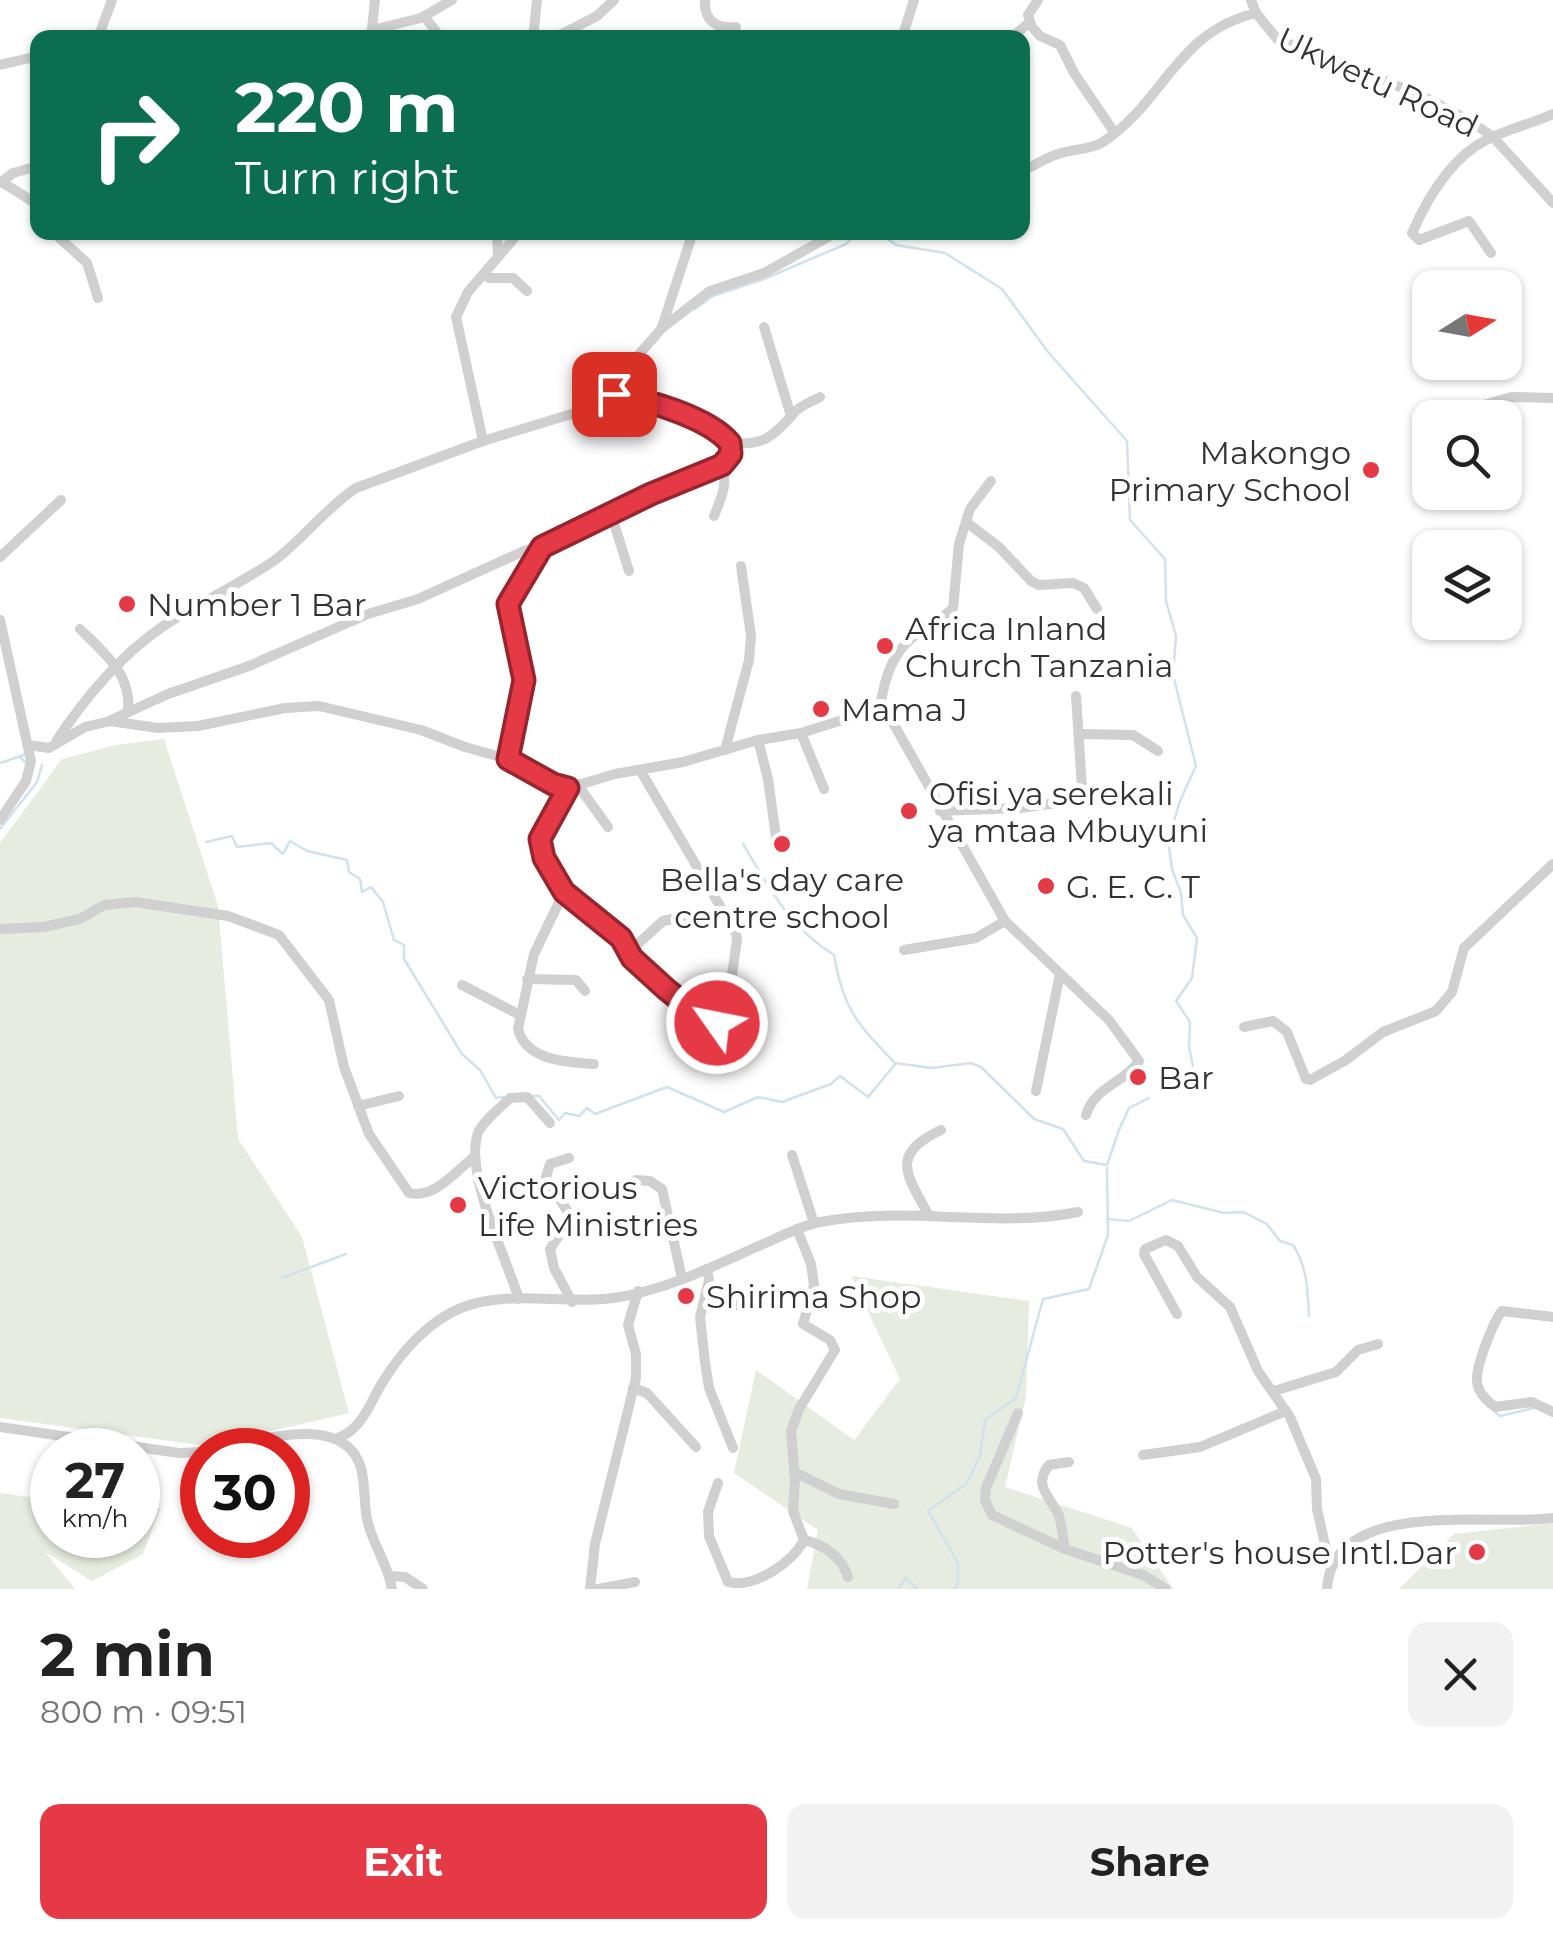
<!DOCTYPE html>
<html lang="en">
<head>
<meta charset="utf-8">
<style>
  body { margin:0; font-family:Montserrat,sans-serif; background:#f2f2f2; color:#222; height:100vh; display:flex; flex-direction:column; font-size:38px; white-space:nowrap }
  * { box-sizing:border-box; margin:0 }
  p { font-size:32px; color:#767676 }
  .icon { flex:none; width:55px; height:55px; fill:none; stroke:currentColor; stroke-width:2; stroke-linecap:round; stroke-linejoin:round }
  .map { position:relative; height:1589px; overflow:hidden }
  .drawer { display:flex; flex-direction:column; background:#fff; flex:1 }
  .drawer>* { flex:none }
  .banner { position:absolute; left:30px; top:30px; width:1000px; height:210px; border-radius:20px; box-shadow:0 2px 8px #0004; background:#0b6e4f; color:#fff; overflow:hidden }
  .needle { width:65px; rotate:79deg }
  .tools { position:absolute; left:1412px; top:270px; display:grid; gap:20px }
  .tools a { display:grid; place-items:center; width:110px; height:110px; border-radius:20px; background:#fff; box-shadow:0 2px 8px #0004; font-size:50px }
  .speed { position:absolute; left:30px; top:1428px; display:flex; gap:20px; font-size:50px; font-weight:700; text-align:center }
  .speed>* { display:grid; place-content:center; width:130px; height:130px; border-radius:50%; background:#fff; box-shadow:0 2px 8px #0004; line-height:1 }
  .speed small { font-size:25px; font-weight:400 }
  .speed .limit { border:15px solid #d22; background:#fff; color:#111 }
  .pin { position:absolute; display:grid; place-items:center; width:85px; height:85px; color:#fff; margin:-42px; border-radius:20px; box-shadow:0 5px 15px #0006 }
  .me { position:absolute; width:110px; margin:-55px; rotate:303deg; stroke-linejoin:round; filter:drop-shadow(0 0 8px #0008) }
  .turn { display:flex; align-items:center; gap:35px; height:210px; padding:0 40px; font-size:45px }
  .turn .icon { width:130px; height:130px; stroke-width:2.5 }
  .turn b { display:block; font-size:70px; line-height:85px }
  .round { display:grid; place-items:center; flex:none; width:105px; height:105px; border-radius:20px; background:#f2f2f2 }
  .headline { display:flex; align-items:center; justify-content:space-between; height:170px; padding:0 40px }
  h1 { font-size:60px; font-weight:700; line-height:75px }
  .cta { display:flex; gap:20px; margin-top:auto; padding:20px 40px }
  .cta a { flex:1; height:115px; border-radius:20px; background:#e63946; color:#fff; font-size:40px; font-weight:700; line-height:115px; text-align:center }
  .cta a+a { background:#f2f2f2; color:#222 }
  .map>svg:first-child { display:block }
</style>
</head>
<body>
<div class="map">
<svg width="1553" height="1589" viewBox="0 0 1553 1589">
  <rect width="100%" height="100%" fill="#fff"/>
  <g fill="#e6ecdf">
    <path d="M 164,739 L 218,906 L 238,1139 L 302,1237 L 349,1413 L 207,1446 L 0,1418 L 0,843 L 62,759 L 116,745 Z"/>
    <path d="M 851,1276 L 1029,1301 L 1026,1397 L 1005,1487 L 1132,1528 L 1173,1589 L 807,1589 L 818,1530 L 734,1473 L 756,1370 L 854,1440 L 900,1379 Z"/>
    <path d="M 0,1493 L 52,1500 L 52,1535 L 138,1535 L 138,1498 L 160,1509 L 143,1554 L 92,1581 L 45,1552 L 75,1589 L 0,1589 Z"/>
    <path d="M 1553,1523 L 1553,1589 L 1399,1589 L 1454,1534 Z"/>
  </g>
  <g fill="none" stroke-linecap="round" stroke-linejoin="round">
    <g stroke="#cfe2ee" stroke-width="2.5">
      <path d="M 879,232 L 896,245 L 945,253 L 1002,289 L 1048,352 L 1127,441 L 1130,520 L 1165,559 L 1166,601 L 1176,636 L 1173,675 L 1196,766 L 1180,801 L 1168,840 L 1172,869 L 1181,893 L 1183,915 L 1197,938 L 1192,978 L 1176,1001 L 1190,1022 L 1189,1047 L 1196,1081 L 1168,1088"/>
      <path d="M 695,309 L 713,296 L 764,279 L 846,244 L 858,232"/>
      <path d="M 19,756 L 25,762"/>
      <path d="M 0,763 L 24,755 L 25,751"/>
      <path d="M 0,829 L 37,782 L 42,765"/>
      <path d="M 206,842 L 232,836 L 237,847 L 271,843 L 283,854 L 290,841 L 307,851 L 347,860 L 349,872 L 360,879 L 362,892 L 371,887 L 383,902 L 394,940 L 404,945 L 404,959 L 462,1054 L 480,1070 L 496,1098 L 503,1097"/>
      <path d="M 743,844 C 769,888 790,928 834,955 C 843,1009 858,1025 895,1063"/>
      <path d="M 531,1096 L 539,1096 L 559,1120 L 565,1113 L 579,1116 L 587,1108 L 595,1114 L 667,1087 L 724,1112 L 758,1097 L 782,1102 L 831,1084 L 840,1076 L 868,1097 L 896,1063 L 931,1068 L 971,1063 L 981,1067 L 1034,1119 L 1063,1129 L 1084,1161 L 1107,1165 L 1118,1133"/>
      <path d="M 1118,1132 L 1129,1108 L 1149,1098"/>
      <path d="M 1107,1219 L 1129,1221 L 1172,1200 L 1224,1213 L 1243,1212 L 1267,1224 L 1280,1241 L 1293,1245 C 1307,1266 1308,1292 1309,1316"/>
      <path d="M 282,1278 L 346,1254"/>
      <path d="M 1495,1412 L 1500,1416 L 1534,1408"/>
      <path d="M 898,1589 L 906,1578 L 917,1589"/>
      <path d="M 954,1589 L 958,1584 L 958,1563 L 928,1511 L 967,1483 L 980,1456 L 985,1420 L 1016,1398 L 1043,1299 L 1089,1289 L 1108,1235 L 1107,1168"/>
    </g>
    <g stroke="#d0d0d0" stroke-width="10">
      <path d="M 705,0 C 704,21 716,29 736,27"/>
      <path d="M 1038,0 L 1028,15 L 1032,27 L 1040,36 L 1060,45 L 1074,73 L 1114,132"/>
      <path d="M 1251,0 L 1256,13 L 1278,40 L 1340,62 L 1426,98 L 1470,121 L 1493,137 L 1553,203"/>
      <path d="M 424,16 L 441,38"/>
      <path d="M 372,30 L 421,18 L 452,0"/>
      <path d="M 98,38 L 112,0"/>
      <path d="M 371,38 L 375,0"/>
      <path d="M 533,38 L 537,0"/>
      <path d="M 554,38 L 597,16 L 614,0"/>
      <path d="M 902,38 L 914,0"/>
      <path d="M 1011,38 L 1030,22"/>
      <path d="M 0,65 L 38,56"/>
      <path d="M 1022,171 C 1034,166 1045,158 1058,154 C 1072,149 1090,150 1103,142 C 1164,102 1176,32 1256,13"/>
      <path d="M 2,182 L 38,205"/>
      <path d="M 0,183 L 13,173 L 38,166"/>
      <path d="M 53,232 L 87,263 L 98,298"/>
      <path d="M 151,232 L 152,235"/>
      <path d="M 1491,253 L 1469,221 L 1419,240 L 1412,233 C 1427,199 1451,158 1486,140 C 1507,129 1531,124 1553,114"/>
      <path d="M 499,256 L 519,232"/>
      <path d="M 486,275 L 489,278 L 513,278 L 527,291"/>
      <path d="M 662,327 L 693,232"/>
      <path d="M 764,327 L 791,416"/>
      <path d="M 1440,418 L 1511,397 L 1553,398"/>
      <path d="M 1429,421 L 1430,420"/>
      <path d="M 483,441 L 456,317 L 468,292 L 498,257 L 497,232"/>
      <path d="M 730,443 C 764,446 772,437 793,414 C 799,406 811,402 820,397"/>
      <path d="M 611,514 L 629,571"/>
      <path d="M 714,516 C 721,498 729,484 721,465"/>
      <path d="M 966,522 L 999,547 L 1031,581 L 1039,585 L 1073,583 L 1084,588 L 1097,609"/>
      <path d="M 0,557 L 61,500"/>
      <path d="M 0,620 L 31,761 L 26,781 L 0,820"/>
      <path d="M 80,629 C 104,653 132,674 128,711"/>
      <path d="M 880,706 C 885,679 891,654 914,636 C 926,626 941,620 953,608 L 959,544 L 970,509 L 991,481"/>
      <path d="M 111,720 L 168,694 L 249,666 L 368,614 L 418,599 L 524,551 L 542,547 L 651,494 L 721,465 L 731,454 L 730,443 C 707,417 637,397 602,392"/>
      <path d="M 801,733 L 824,789"/>
      <path d="M 1080,734 L 1133,735 L 1158,751"/>
      <path d="M 57,740 C 84,699 121,655 162,627 C 198,603 239,585 275,560 C 304,538 326,508 356,488 L 483,441 L 578,412 L 615,382 L 662,328 L 710,291 L 764,273 L 837,232"/>
      <path d="M 758,740 L 768,779 L 776,837"/>
      <path d="M 28,745 L 49,748 L 85,727 L 110,721 L 158,728 L 198,726 L 285,708 L 319,706 L 421,730 L 465,747 L 508,759 L 553,785 L 568,788 L 615,774 L 683,762 L 758,740 L 801,733 L 884,707 L 1005,921 L 1109,1020 L 1139,1061 C 1123,1084 1094,1087 1086,1115"/>
      <path d="M 725,750 L 749,660 L 751,636 L 741,566"/>
      <path d="M 508,759 L 524,680 L 508,604 L 542,547"/>
      <path d="M 577,784 L 608,827"/>
      <path d="M 568,788 L 540,839 L 544,858 L 564,892 L 615,932 L 632,958 L 705,1021 L 717,1023 L 727,1009 L 737,940 L 736,933 L 640,770"/>
      <path d="M 940,811 L 1020,808 L 1079,800 L 1082,788 L 1076,696"/>
      <path d="M 564,892 L 534,954 L 518,1029 C 526,1061 567,1062 594,1064"/>
      <path d="M 0,929 L 43,927 L 80,919 L 104,905 L 135,902 L 228,916 L 279,935 L 329,1000 L 344,1067 L 369,1134 L 409,1193 C 434,1199 455,1172 474,1157"/>
      <path d="M 904,950 L 976,938 L 1005,921"/>
      <path d="M 629,952 L 663,921 L 687,916"/>
      <path d="M 527,979 L 576,980 L 585,991"/>
      <path d="M 462,985 L 520,1015"/>
      <path d="M 1244,1027 L 1273,1021 L 1287,1032 L 1306,1079 L 1310,1080 L 1346,1060 L 1383,1032 L 1436,1011 L 1452,992 L 1464,948 L 1553,864"/>
      <path d="M 1036,1091 L 1060,974"/>
      <path d="M 358,1106 L 399,1096"/>
      <path d="M 792,1155 L 814,1223"/>
      <path d="M 569,1158 L 550,1164 L 546,1177 L 571,1217 L 550,1249 L 554,1268 L 572,1302"/>
      <path d="M 636,1180 L 650,1181 L 662,1189 L 682,1278"/>
      <path d="M 928,1214 C 906,1174 890,1154 941,1130"/>
      <path d="M 707,1269 L 709,1280 L 700,1317 L 705,1362 L 709,1388 L 733,1448"/>
      <path d="M 705,1295 L 742,1307"/>
      <path d="M 519,1299 C 506,1257 464,1174 478,1133 C 483,1121 500,1108 510,1098 L 527,1097 L 550,1123"/>
      <path d="M 1177,1314 L 1144,1254 L 1145,1249 L 1166,1240 L 1178,1246 L 1197,1277 L 1230,1307 L 1258,1371 L 1290,1417 L 1316,1479 L 1317,1509 L 1330,1567"/>
      <path d="M 1553,1317 L 1502,1311 C 1493,1322 1476,1366 1477,1380 C 1477,1392 1487,1401 1495,1407 L 1532,1402 L 1553,1412"/>
      <path d="M 633,1388 L 647,1393 L 696,1447"/>
      <path d="M 1274,1391 L 1336,1372 L 1358,1350 L 1378,1344"/>
      <path d="M 1018,1413 L 986,1488 L 985,1500 L 992,1515 L 1065,1549 L 1143,1575 L 1166,1589"/>
      <path d="M 0,1427 L 179,1453 L 202,1452"/>
      <path d="M 338,1438 C 364,1428 370,1401 384,1380 C 402,1351 429,1321 461,1308 C 508,1289 564,1305 613,1298 C 665,1291 716,1265 763,1244 C 782,1236 800,1226 820,1222 C 906,1205 994,1229 1078,1212"/>
      <path d="M 213,1450 C 255,1442 344,1410 361,1468 C 366,1486 363,1505 368,1523 C 374,1547 387,1562 392,1589"/>
      <path d="M 1143,1455 L 1200,1447 L 1286,1411"/>
      <path d="M 794,1472 L 839,1494 L 894,1504"/>
      <path d="M 718,1483 L 708,1512 L 709,1536 L 728,1582 C 754,1589 793,1562 804,1540 L 793,1511 L 795,1480 L 791,1431 L 799,1409 L 835,1350 L 830,1340 L 803,1324 L 814,1285 L 811,1264 L 797,1229"/>
      <path d="M 804,1540 C 823,1544 842,1557 848,1577"/>
      <path d="M 1065,1549 C 1063,1539 1062,1526 1059,1516 C 1051,1497 1032,1486 1049,1465 L 1069,1462"/>
      <path d="M 390,1576 L 405,1577 L 423,1589"/>
      <path d="M 590,1589 L 595,1544 L 636,1378 L 636,1354 L 628,1325 L 638,1291"/>
      <path d="M 598,1589 L 635,1582"/>
      <path d="M 1327,1589 C 1333,1495 1492,1527 1553,1518"/>
    </g>
  </g>
  <g fill="none" stroke-linecap="round" stroke-linejoin="round">
    <defs>
      <path id="route" d="M 614,394 C 647,400 708,417 730,443 L 731,454 L 722,465 L 651,494 L 542,547 L 508,604 L 524,680 L 508,759 L 553,784 L 568,788 L 540,839 L 544,858 L 564,892 L 621,938 L 632,958 L 666,989 L 706,1021 L 717,1023"/>
    </defs>
    <use href="#route" stroke="#96252e" stroke-width="25"/>
    <use href="#route" stroke="#e63946" stroke-width="18"/>
  </g>
  <g fill="#e63946" stroke="#fff" stroke-width="4">
    <circle cx="1371" cy="470" r="10"/>
    <circle cx="127" cy="604" r="10"/>
    <circle cx="885" cy="646" r="10"/>
    <circle cx="821" cy="709" r="10"/>
    <circle cx="909" cy="811" r="10"/>
    <circle cx="782" cy="844" r="10"/>
    <circle cx="1046" cy="886" r="10"/>
    <circle cx="1138" cy="1077" r="10"/>
    <circle cx="458" cy="1205" r="10"/>
    <circle cx="686" cy="1296" r="10"/>
    <circle cx="1477" cy="1552" r="10"/>
  </g>
  <g text-anchor="middle" dominant-baseline="central" stroke-width="10" stroke-linejoin="round" paint-order="stroke">
    <g font-size="32" fill="#333" stroke="#fff">
      <text transform="translate(1378 82) rotate(25)">Ukwetu Road</text>
    </g>
    <g font-size="32" fill="#333" stroke="#fff" text-anchor="start">
      <text x="1351" y="452" text-anchor="end">Makongo<tspan x="1351" dy="37">Primary School</tspan></text>
      <text x="147" y="604">Number 1 Bar</text>
      <text x="905" y="628">Africa Inland<tspan x="905" dy="37">Church Tanzania</tspan></text>
      <text x="841" y="709">Mama J</text>
      <text x="929" y="793">Ofisi ya serekali<tspan x="929" dy="37">ya mtaa Mbuyuni</tspan></text>
      <text x="782" y="879" text-anchor="middle">Bella's day care<tspan x="782" dy="37">centre school</tspan></text>
      <text x="1066" y="886">G. E. C. T</text>
      <text x="1158" y="1077">Bar</text>
      <text x="478" y="1187">Victorious<tspan x="478" dy="37">Life Ministries</tspan></text>
      <text x="706" y="1296">Shirima Shop</text>
      <text x="1457" y="1552" text-anchor="end">Potter's house Intl.Dar</text>
    </g>
  </g>
</svg>
<div class="tools">
<a><svg class="needle" viewBox="-14 -14 28 28"><path d="M0-13l5 13h-10z" fill="#e53935"/><path d="M0 13l5-13h-10z" fill="#767676"/></svg></a>
<a><svg class="icon" aria-label="search" viewBox="0 0 24 24"><circle cx="10" cy="10" r="6"/><path d="M15 15l6 6"/></svg></a>
<a><svg class="icon" aria-label="layers" viewBox="0 0 24 24"><path d="M12 4l9 5-9 5-9-5zM3 14l9 5 9-5"/></svg></a>
</div>
<div class="speed"><div>27<small>km/h</small></div><div class="limit">30</div></div>
<div class="pin" style="left:614px;top:394px;background:#d93025"><svg class="icon" aria-label="arrive" viewBox="0 0 24 24"><path d="M6 21V4h12l-3 4 3 4H6"/></svg></div>
<svg class="me" style="left:717px;top:1023px" viewBox="-20 -20 40 40"><circle r="17" fill="#e63946" stroke="#fff" stroke-width="3"/><path d="M0-11L8 9 0 5-8 9z" fill="#fff"/></svg>
<div class="banner">
<div class="turn"><svg class="icon" aria-label="right" viewBox="0 0 24 24"><path d="M7 20v-9h11M14 6l5 5-5 5"/></svg><div><b>220 m</b>Turn right</div></div>
</div>
</div>
<section class="drawer">
<div class="headline"><div><h1>2 min</h1><p>800 m · 09:51</p></div><a class="round"><svg class="icon" aria-label="close" viewBox="0 0 24 24"><path d="M6 6l12 12M18 6L6 18"/></svg></a></div>
<div class="cta"><a>Exit</a><a>Share</a></div>
</section>
</body>
</html>
